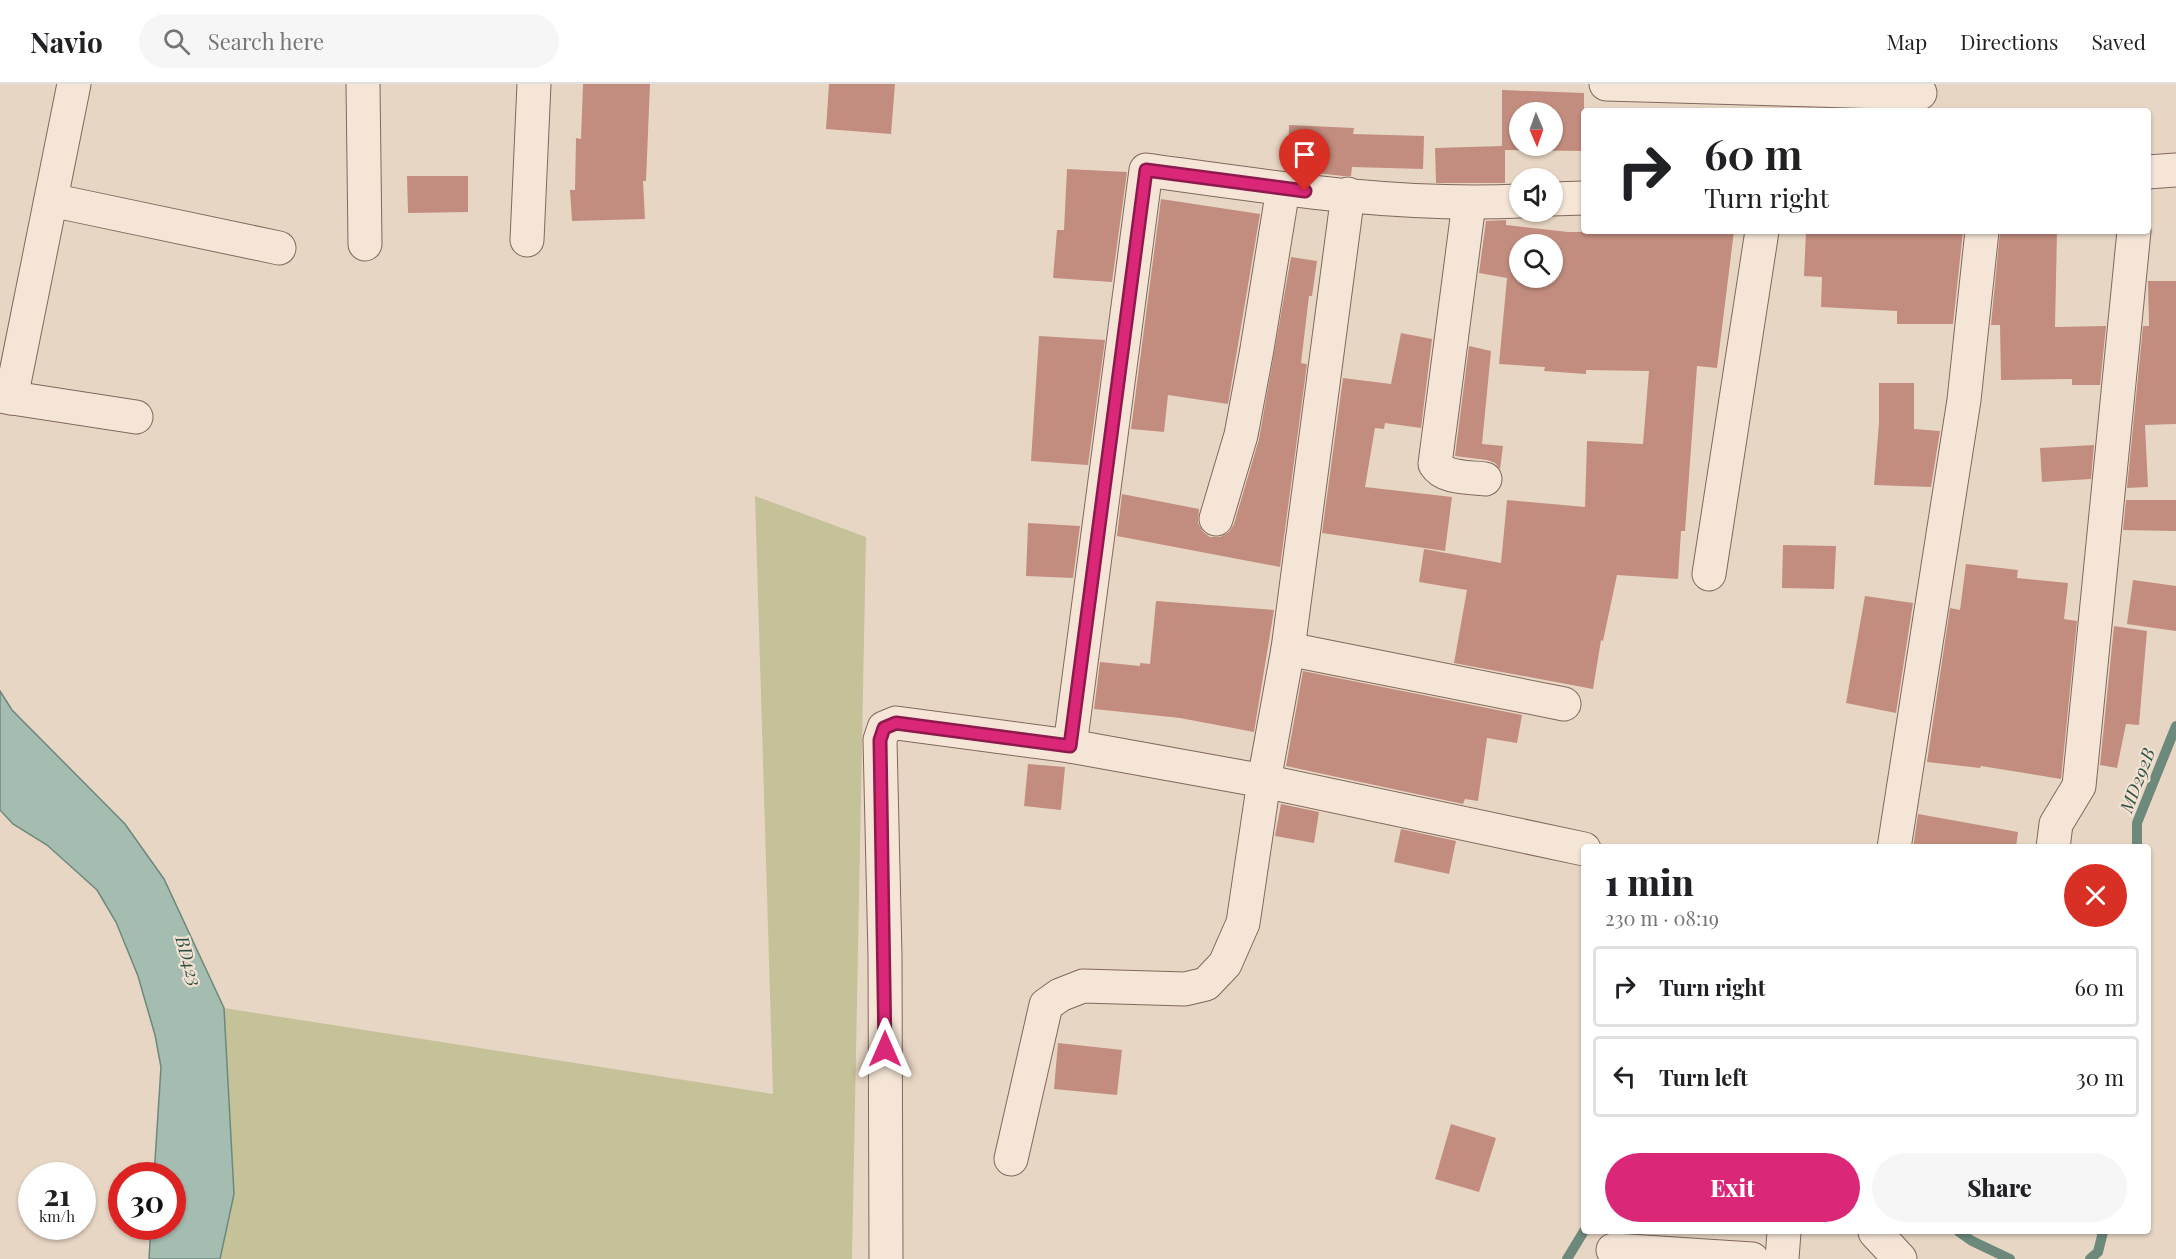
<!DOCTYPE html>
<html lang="en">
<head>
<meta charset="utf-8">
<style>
  body { margin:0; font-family:"Playfair Display",serif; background:#f6f6f6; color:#202124; height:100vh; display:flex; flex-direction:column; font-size:22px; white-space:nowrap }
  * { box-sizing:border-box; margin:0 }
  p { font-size:20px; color:#757577 }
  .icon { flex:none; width:33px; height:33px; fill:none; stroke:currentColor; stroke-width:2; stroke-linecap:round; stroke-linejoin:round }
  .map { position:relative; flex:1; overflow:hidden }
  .drawer { position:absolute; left:1581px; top:760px; width:570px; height:390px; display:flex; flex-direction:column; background:#fff; border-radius:6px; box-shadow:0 2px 4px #0004 }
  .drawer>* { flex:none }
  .hud { position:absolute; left:1581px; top:24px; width:570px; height:126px; border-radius:6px; box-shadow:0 2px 4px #0004; background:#fff; color:#202124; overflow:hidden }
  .needle { width:39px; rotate:178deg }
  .controls { position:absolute; left:1509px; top:18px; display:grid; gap:12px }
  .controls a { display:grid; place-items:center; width:54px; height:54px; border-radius:50%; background:#fff; box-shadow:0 2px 4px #0004; font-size:30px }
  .speed { position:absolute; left:18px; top:1078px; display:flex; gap:12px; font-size:30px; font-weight:700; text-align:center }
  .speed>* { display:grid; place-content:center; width:78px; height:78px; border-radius:50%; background:#fff; box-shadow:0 2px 4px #0004; line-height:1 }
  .speed small { font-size:15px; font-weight:400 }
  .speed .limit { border:9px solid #d22; background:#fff; color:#111 }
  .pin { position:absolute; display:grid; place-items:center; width:51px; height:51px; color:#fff; margin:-62px -26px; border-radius:50% 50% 50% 0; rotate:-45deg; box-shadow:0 0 6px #0007 }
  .pin .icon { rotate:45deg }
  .me { position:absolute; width:66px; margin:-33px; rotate:0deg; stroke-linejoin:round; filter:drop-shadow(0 0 4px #0008) }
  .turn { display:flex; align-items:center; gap:21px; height:126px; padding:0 24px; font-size:27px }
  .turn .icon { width:78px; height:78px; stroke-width:2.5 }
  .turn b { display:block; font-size:42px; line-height:51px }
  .round { display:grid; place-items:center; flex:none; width:63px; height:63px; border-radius:32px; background:#f6f6f6 }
  .headline { display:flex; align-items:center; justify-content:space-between; height:102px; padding:0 24px }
  h1 { font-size:36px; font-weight:800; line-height:45px }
  .button { display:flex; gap:12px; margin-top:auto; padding:12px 24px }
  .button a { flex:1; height:69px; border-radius:36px; background:#db2777; color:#fff; font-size:24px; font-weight:800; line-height:69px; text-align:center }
  .button a+a { background:#f6f6f6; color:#202124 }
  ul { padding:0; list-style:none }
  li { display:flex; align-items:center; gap:18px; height:81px; margin:0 12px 9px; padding:0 12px; border:3px solid #e0e0e0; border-radius:6px }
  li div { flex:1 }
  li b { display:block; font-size:22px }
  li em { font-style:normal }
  header { display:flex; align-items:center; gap:36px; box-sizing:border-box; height:84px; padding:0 30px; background:#fff; border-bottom:2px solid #e0e0e0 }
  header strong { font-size:28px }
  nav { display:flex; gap:33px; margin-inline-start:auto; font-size:21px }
  .search { width:420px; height:54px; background:#f6f6f6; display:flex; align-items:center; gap:15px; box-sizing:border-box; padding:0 21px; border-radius:33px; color:#757577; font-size:22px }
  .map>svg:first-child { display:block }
</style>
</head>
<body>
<header>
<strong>Navio</strong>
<div class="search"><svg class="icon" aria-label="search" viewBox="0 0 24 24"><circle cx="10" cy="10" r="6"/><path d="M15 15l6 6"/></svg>Search here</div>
<nav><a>Map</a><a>Directions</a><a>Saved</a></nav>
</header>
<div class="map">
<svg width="2176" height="1175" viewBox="0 0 2176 1175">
  <rect width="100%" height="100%" fill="#e8d6c4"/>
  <path fill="#c5c199" d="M 755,412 L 866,453 L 852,1175 L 220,1175 L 234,1110 L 224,924 L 773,1010 Z"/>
  <path fill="#a5bcb1" stroke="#6d897c" stroke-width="1.5" d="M 0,607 L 12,626 L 125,740 L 164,795 L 224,924 L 234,1110 L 220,1175 L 149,1175 L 151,1143 L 172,1143 L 172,1092 L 154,1092 L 161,983 L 155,951 L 138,892 L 116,838 L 97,806 L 47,761 L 13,740 L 0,726 Z"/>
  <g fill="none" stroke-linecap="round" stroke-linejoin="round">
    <g stroke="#6d897c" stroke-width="10">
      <path d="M 2137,764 L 2137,739 L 2176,642"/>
      <path d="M 1959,1148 L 1972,1157 L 2010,1175"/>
      <path d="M 1567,1175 L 1584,1147"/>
      <path d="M 2090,1175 L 2098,1168 L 2103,1148"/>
    </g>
  </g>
  <g fill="#c28d7e" fill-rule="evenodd">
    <path d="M 583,0 L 650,0 L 646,97 L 643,97 L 645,135 L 572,137 L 570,106 L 575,106 L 576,54 L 581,55 Z"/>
    <path d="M 829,0 L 895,0 L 891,50 L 826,45 Z"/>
    <path d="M 1502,6 L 1584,9 L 1584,67 L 1505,66 L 1505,99 L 1436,99 L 1435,64 L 1502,62 ZM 1520,28 L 1552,28 L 1552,62 L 1520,62 Z"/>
    <path d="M 1289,41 L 1354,44 L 1353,50 L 1424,52 L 1423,85 L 1352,83 L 1351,92 L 1343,92 L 1288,86 Z"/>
    <path d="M 1067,85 L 1127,88 L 1112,198 L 1053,194 L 1057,146 L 1064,146 Z"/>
    <path d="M 407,92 L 468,92 L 468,128 L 408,129 Z"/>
    <path d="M 1161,115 L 1260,130 L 1228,320 L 1168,311 L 1164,348 L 1131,345 Z"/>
    <path d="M 1506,136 L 1506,141 L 1568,148 L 1734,147 L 1717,284 L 1697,282 L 1685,447 L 1681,447 L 1678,495 L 1617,491 L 1603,557 L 1601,556 L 1593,605 L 1454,579 L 1467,506 L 1419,498 L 1424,465 L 1501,479 L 1507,416 L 1585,423 L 1587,357 L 1643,360 L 1649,287 L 1586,286 L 1586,290 L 1544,287 L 1545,283 L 1499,280 L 1507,194 L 1479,189 L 1486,137 ZM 1520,160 L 1552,160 L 1552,194 L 1520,194 Z"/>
    <path d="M 1806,147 L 1963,147 L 1953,240 L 1897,240 L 1897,227 L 1821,223 L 1822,193 L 1804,192 Z"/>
    <path d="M 2000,147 L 2057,147 L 2055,243 L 2106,242 L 2100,301 L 2072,301 L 2072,295 L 2001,296 L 2000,241 L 1991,241 Z"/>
    <path d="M 1291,173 L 1317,177 L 1312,212 L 1309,212 L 1301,279 L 1307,280 L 1280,483 L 1117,452 L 1122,410 L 1199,425 L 1198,439 L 1203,448 L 1210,453 L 1220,453 L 1229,448 L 1234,440 L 1259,355 Z"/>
    <path d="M 2148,197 L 2176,197 L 2176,340 L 2145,341 L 2148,403 L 2127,404 L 2143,242 L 2149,242 Z"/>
    <path d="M 1401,249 L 1432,255 L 1421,344 L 1385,339 L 1384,345 L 1375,344 L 1365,403 L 1452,413 L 1445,467 L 1322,449 L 1343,294 L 1391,300 Z"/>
    <path d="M 1039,252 L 1105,256 L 1088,381 L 1031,377 Z"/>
    <path d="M 1469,262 L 1491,267 L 1482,360 L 1503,362 L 1500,385 L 1495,379 L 1487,376 L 1455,372 Z"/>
    <path d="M 1879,299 L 1914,299 L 1914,345 L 1940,347 L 1931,403 L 1874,401 L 1879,339 Z"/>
    <path d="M 2094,361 L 2091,395 L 2042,398 L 2040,364 Z"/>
    <path d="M 2126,416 L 2176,416 L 2176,447 L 2123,446 Z"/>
    <path d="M 1028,439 L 1080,442 L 1073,494 L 1026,492 Z"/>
    <path d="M 1783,461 L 1836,462 L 1834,505 L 1782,504 Z"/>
    <path d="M 1966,480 L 2018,486 L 2017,494 L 2068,499 L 2064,535 L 2077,537 L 2061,695 L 1981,682 L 1980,684 L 1927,678 L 1950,524 L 1960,526 Z"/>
    <path d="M 2133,496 L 2176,502 L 2176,547 L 2127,540 Z"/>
    <path d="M 1865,512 L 1913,519 L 1896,629 L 1846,619 Z"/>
    <path d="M 1156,517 L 1274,526 L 1254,648 L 1180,634 L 1094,625 L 1100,578 L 1140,582 L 1140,579 L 1150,580 Z"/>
    <path d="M 2114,542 L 2147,547 L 2139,641 L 2126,640 L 2117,684 L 2100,681 Z"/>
    <path d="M 1303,587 L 1522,631 L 1517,659 L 1487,654 L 1478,717 L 1465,715 L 1463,720 L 1286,682 Z"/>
    <path d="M 1028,680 L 1065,683 L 1061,726 L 1024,722 Z"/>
    <path d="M 1281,720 L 1319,728 L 1314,759 L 1275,752 Z"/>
    <path d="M 1918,730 L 2018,748 L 2016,764 L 1913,764 Z"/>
    <path d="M 1401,745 L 1456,757 L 1449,790 L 1394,778 Z"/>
    <path d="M 1058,959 L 1122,966 L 1117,1011 L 1054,1005 Z"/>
    <path d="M 1451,1040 L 1496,1054 L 1479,1108 L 1435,1095 Z"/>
  </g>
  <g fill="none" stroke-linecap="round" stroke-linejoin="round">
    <defs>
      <g id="minor">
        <path d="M 363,0 L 365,160"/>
        <path d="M 1606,0 L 1920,9"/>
        <path d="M 2148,88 L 2176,86"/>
        <path d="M 1348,110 L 1288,565 L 1264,697 L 1070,662 L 1146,86 C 1269,103 1395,123 1520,117"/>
        <path d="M 1552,115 L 1584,114"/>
        <path d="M 51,116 L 279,164"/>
        <path d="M 1469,119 L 1435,380 C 1444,395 1470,393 1485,395"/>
        <path d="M 527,156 L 534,0"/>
        <path d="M 0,312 L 136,333"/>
        <path d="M 11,314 L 74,0"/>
        <path d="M 1216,435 L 1241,351 L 1257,265 L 1283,105"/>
        <path d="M 1709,490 L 1762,147"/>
        <path d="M 1288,565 L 1564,620"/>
        <path d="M 1894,764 L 1964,316 L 1982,147"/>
        <path d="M 2053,764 L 2056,740 L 2079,702 L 2134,147"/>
        <path d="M 1011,1075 L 1046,921 L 1060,911 L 1083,902 L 1185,905 L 1206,900 L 1225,880 L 1243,839 L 1264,697 L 1584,765"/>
        <path d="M 1875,1148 L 1900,1175"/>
        <path d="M 1613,1166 L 1752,1175"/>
        <path d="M 886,1175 L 885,872 L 880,656 L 884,644 L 896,639 L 1070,662"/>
        <path d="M 1782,1175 L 1784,1148"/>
      </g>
    </defs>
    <use href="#minor" stroke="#80685d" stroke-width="35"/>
    <use href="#minor" stroke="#f4e5d6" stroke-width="33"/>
  </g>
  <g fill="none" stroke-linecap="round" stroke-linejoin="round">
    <defs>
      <path id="route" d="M 885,965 L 880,656 L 884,644 L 896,639 L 1070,662 L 1146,86 L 1305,107"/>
    </defs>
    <use href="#route" stroke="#8e194d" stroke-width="15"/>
    <use href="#route" stroke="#db2777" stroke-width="10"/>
  </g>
  <g text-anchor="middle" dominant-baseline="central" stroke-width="4.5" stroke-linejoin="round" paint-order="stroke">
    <g font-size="18" font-style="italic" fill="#305048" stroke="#f1e2d2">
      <text transform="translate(2137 696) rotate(-69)">MD292B</text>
      <text transform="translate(189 877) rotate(74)">BD423</text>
    </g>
  </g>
</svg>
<div class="controls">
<a><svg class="needle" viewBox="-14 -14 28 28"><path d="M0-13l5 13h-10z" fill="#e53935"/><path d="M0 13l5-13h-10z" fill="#757577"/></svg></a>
<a><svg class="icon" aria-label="sound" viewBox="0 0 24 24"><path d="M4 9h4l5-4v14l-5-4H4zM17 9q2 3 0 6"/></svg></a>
<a><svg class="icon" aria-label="search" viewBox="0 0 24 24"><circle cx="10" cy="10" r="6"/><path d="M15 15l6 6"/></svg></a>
</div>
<div class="speed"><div>21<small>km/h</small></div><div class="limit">30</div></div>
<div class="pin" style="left:1305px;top:107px;background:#d93025"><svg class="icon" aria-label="arrive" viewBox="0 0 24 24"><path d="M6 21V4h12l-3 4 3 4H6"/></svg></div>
<svg class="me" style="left:885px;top:965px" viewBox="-20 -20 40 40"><path d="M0-17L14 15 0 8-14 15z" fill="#db2777" stroke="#fff" stroke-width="4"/></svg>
<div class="hud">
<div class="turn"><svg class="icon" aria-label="right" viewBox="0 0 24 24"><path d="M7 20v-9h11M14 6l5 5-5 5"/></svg><div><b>60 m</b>Turn right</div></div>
</div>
<section class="drawer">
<div class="headline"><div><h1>1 min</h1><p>230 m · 08:19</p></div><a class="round" style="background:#d93025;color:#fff"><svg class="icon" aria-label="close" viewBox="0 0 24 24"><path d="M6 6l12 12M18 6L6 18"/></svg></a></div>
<ul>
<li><svg class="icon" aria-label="right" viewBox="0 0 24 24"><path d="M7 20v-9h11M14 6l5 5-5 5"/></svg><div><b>Turn right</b></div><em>60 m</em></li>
<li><svg class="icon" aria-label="left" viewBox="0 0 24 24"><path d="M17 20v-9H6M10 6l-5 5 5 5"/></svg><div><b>Turn left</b></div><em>30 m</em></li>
</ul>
<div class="button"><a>Exit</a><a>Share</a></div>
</section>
</div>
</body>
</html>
